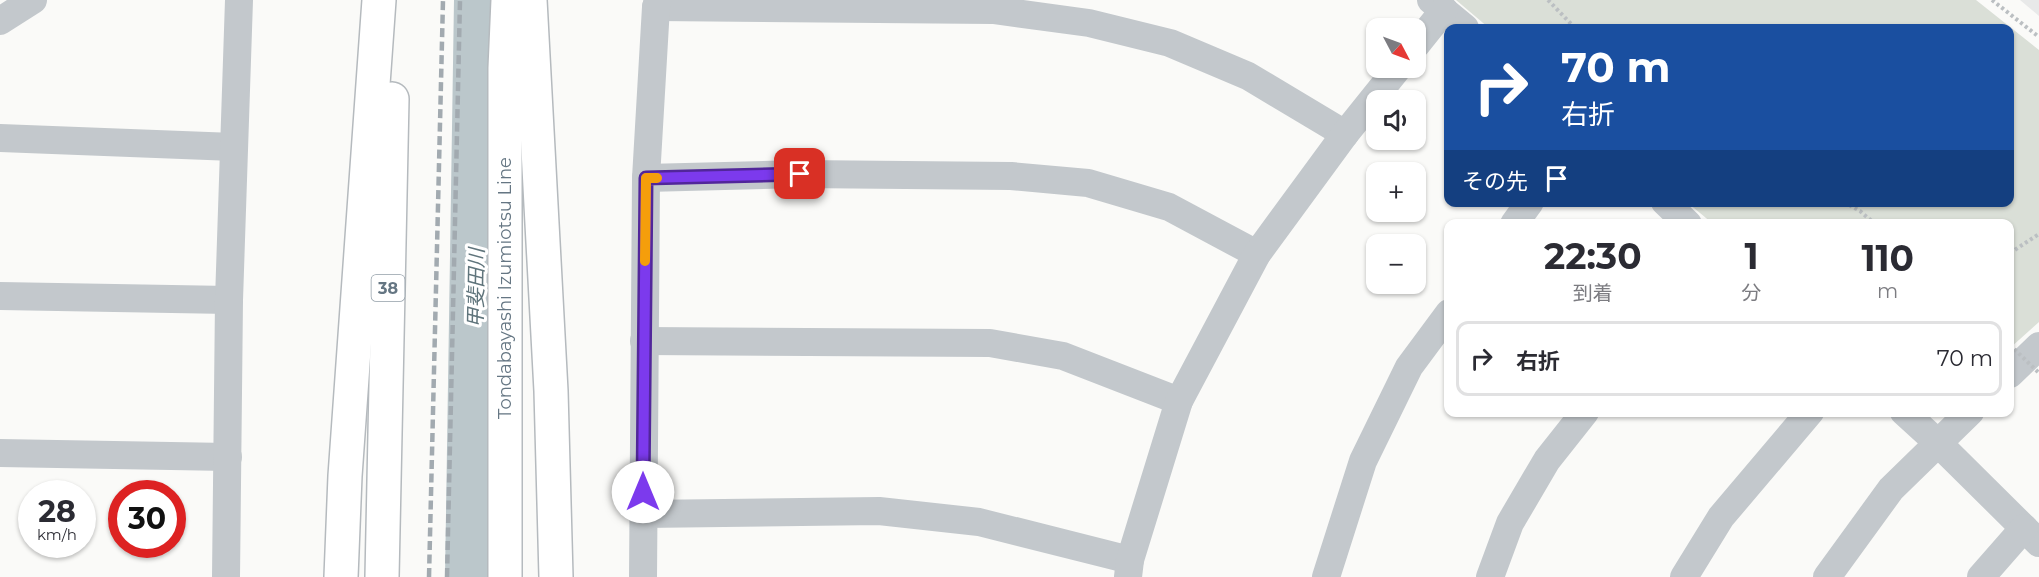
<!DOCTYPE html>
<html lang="ja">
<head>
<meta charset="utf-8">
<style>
  body { margin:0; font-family:Montserrat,"Noto Sans JP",sans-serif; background:#f2f2f3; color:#2b2b33; height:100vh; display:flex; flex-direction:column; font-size:22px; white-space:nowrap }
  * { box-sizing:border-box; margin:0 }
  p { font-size:20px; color:#7c7c81 }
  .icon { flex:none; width:33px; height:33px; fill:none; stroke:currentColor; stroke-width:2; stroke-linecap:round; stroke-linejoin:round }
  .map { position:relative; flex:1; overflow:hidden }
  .side { position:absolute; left:1444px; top:219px; width:570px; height:198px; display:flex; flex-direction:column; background:#fff; border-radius:12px; box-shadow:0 2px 4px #0004 }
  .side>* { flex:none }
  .banner { position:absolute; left:1444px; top:24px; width:570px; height:183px; border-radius:12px; box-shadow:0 2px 4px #0004; background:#1a4fa0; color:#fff; overflow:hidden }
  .needle { width:39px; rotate:131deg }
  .tools { position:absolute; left:1366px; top:18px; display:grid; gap:12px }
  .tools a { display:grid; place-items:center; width:60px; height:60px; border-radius:12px; background:#fff; box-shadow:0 2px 4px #0004; font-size:30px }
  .speed { position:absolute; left:18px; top:480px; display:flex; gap:12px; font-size:30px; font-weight:700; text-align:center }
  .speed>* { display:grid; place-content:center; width:78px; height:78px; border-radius:50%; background:#fff; box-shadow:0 2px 4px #0004; line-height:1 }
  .speed small { font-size:15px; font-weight:400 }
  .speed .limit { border:9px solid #d22; background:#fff; color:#111 }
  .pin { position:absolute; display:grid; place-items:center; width:51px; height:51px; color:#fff; margin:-26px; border-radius:12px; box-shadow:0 3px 9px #0006 }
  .me { position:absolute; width:66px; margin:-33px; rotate:0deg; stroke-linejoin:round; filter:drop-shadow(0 0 4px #0008) }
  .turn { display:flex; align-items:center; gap:21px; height:126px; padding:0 18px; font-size:27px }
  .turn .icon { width:78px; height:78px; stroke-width:2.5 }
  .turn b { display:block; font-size:42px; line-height:51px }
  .then { display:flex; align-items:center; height:57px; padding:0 18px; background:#0003; gap:12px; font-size:22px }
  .eta { display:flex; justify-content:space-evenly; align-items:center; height:102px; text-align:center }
  .eta b { font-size:36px; font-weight:700; line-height:42px }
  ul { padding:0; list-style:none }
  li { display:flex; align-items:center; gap:18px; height:75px; margin:0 12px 9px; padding:0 6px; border:3px solid #e1e1e2; border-radius:12px }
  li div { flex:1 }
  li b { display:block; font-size:22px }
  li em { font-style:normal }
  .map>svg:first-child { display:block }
</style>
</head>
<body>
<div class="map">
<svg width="2039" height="577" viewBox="0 0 2039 577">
  <rect width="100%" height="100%" fill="#fafaf8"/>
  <path fill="#e8e9e9" d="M 2020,0 L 2039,0 L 2039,16 Z"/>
  <path fill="#dadfd7" d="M 1456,0 L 1976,0 L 2039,50 L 2039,322 L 2010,348 L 2010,224 L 1712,223 L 1688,203 L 2010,202 L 2010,28 L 1489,28 Z"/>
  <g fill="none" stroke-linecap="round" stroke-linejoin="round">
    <path stroke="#bbc7cb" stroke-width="52" d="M 471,577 L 480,0"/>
    <defs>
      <g id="major">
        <path d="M 530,0 L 551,391 L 556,577"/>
        <path d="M 341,577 L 345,476 L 379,0"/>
        <path d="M 382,577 L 392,99"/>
        <path d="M 505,577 L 505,68 L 508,0"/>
      </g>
    </defs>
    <use href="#major" stroke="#b5babe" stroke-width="36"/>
    <g stroke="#bbbfc2" stroke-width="4" stroke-dasharray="3 3" stroke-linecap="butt">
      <path d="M 1548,0 L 1575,28"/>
      <path d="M 1992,0 L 2039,37"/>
      <path d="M 1844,202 L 1860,211 L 1875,224"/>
      <path d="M 2010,253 L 2039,234"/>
    </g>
    <g stroke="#c3c8cc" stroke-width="28">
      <path d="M 1431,0 L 1465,28"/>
      <path d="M 656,7 L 993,10 L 1089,23 L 1170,43 L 1248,76 L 1345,134"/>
      <path d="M 0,21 L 33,0"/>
      <path d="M 1416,45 L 1444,10"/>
      <path d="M 0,138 L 234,147"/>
      <path d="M 646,178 L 800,174 L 1011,176 L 1088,183 L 1169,207 L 1257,254"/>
      <path d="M 1665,202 L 1688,224"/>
      <path d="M 1514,224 L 1530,202"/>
      <path d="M 0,296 L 229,300"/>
      <path d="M 644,341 L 990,343 L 1063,356 L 1179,401"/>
      <path d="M 2010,374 L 2039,346"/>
      <path d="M 1904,412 L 1938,443 L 2039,543"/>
      <path d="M 0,453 L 228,457"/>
      <path d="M 643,514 L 879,511 L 979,522 L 1130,560"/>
      <path d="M 226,577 L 229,300 L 239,0"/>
      <path d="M 643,577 L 646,178 L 656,7 L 658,0"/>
      <path d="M 1128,577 L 1130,560 L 1179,401 L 1257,254 L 1345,134 L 1398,68"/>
      <path d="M 1326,577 L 1363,461 L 1409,367 L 1449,313"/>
      <path d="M 1490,577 L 1510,523 L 1547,460 L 1585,412"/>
      <path d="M 1684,577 L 1721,517 L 1810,412"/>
      <path d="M 1827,577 L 1891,489 L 1970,412"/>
      <path d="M 1981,577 L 2024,528"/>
    </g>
    <use href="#major" stroke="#fff" stroke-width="33"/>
    <g stroke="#a2aab0" stroke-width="4.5" stroke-dasharray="9 4.5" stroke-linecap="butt">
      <path d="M 429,577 L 443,0"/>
      <path d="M 447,577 L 460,0"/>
    </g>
    <path stroke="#bbbfc2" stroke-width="4" stroke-dasharray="3 3" stroke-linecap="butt" d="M 2010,345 L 2039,373"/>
  </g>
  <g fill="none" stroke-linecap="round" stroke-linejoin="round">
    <defs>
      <path id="route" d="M 643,492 L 646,178 L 800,174"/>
    </defs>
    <use href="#route" stroke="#51269a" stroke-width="15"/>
    <use href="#route" stroke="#7c3aed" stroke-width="10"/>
    <path stroke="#f59e0b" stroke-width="10" d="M 645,261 L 646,178 L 657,178"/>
  </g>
  <g text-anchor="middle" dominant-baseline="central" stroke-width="6" stroke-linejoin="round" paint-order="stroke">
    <rect fill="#fff" stroke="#939fa8" stroke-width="1.5" x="371.5" y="275" width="33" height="26" rx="4.5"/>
    <g font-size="16" font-weight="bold" fill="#657683">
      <text x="388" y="288">38</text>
    </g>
    <g font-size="18" fill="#657683" stroke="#fff">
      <text transform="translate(505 288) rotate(-90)">Tondabayashi Izumiotsu Line</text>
    </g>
    <g font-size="20" font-style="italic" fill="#60757c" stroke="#fff">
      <text transform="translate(476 288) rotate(-89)">甲斐田川</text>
    </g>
  </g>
</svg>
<div class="tools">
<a><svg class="needle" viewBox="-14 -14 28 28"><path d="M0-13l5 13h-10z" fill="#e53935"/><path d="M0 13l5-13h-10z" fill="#7c7c81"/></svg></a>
<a><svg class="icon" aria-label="sound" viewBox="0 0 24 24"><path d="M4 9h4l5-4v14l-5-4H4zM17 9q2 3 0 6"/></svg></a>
<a>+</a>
<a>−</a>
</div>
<div class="speed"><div>28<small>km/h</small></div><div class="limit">30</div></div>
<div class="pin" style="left:800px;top:174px;background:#d93025"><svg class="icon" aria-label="arrive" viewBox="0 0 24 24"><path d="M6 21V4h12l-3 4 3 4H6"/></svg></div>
<svg class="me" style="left:643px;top:492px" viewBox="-20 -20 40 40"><circle r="19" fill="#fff"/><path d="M0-13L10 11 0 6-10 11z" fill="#7c3aed"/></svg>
<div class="banner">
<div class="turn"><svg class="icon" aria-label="right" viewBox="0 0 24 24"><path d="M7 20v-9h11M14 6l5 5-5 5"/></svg><div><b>70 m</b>右折</div></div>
<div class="then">その先<svg class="icon" aria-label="arrive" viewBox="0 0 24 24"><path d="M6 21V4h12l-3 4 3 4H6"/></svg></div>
</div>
<section class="side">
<div class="eta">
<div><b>22:30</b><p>到着</p></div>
<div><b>1</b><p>分</p></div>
<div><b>110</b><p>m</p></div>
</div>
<ul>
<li><svg class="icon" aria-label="right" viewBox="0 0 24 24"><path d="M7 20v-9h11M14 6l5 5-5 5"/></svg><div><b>右折</b></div><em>70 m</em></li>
</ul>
</section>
</div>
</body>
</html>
